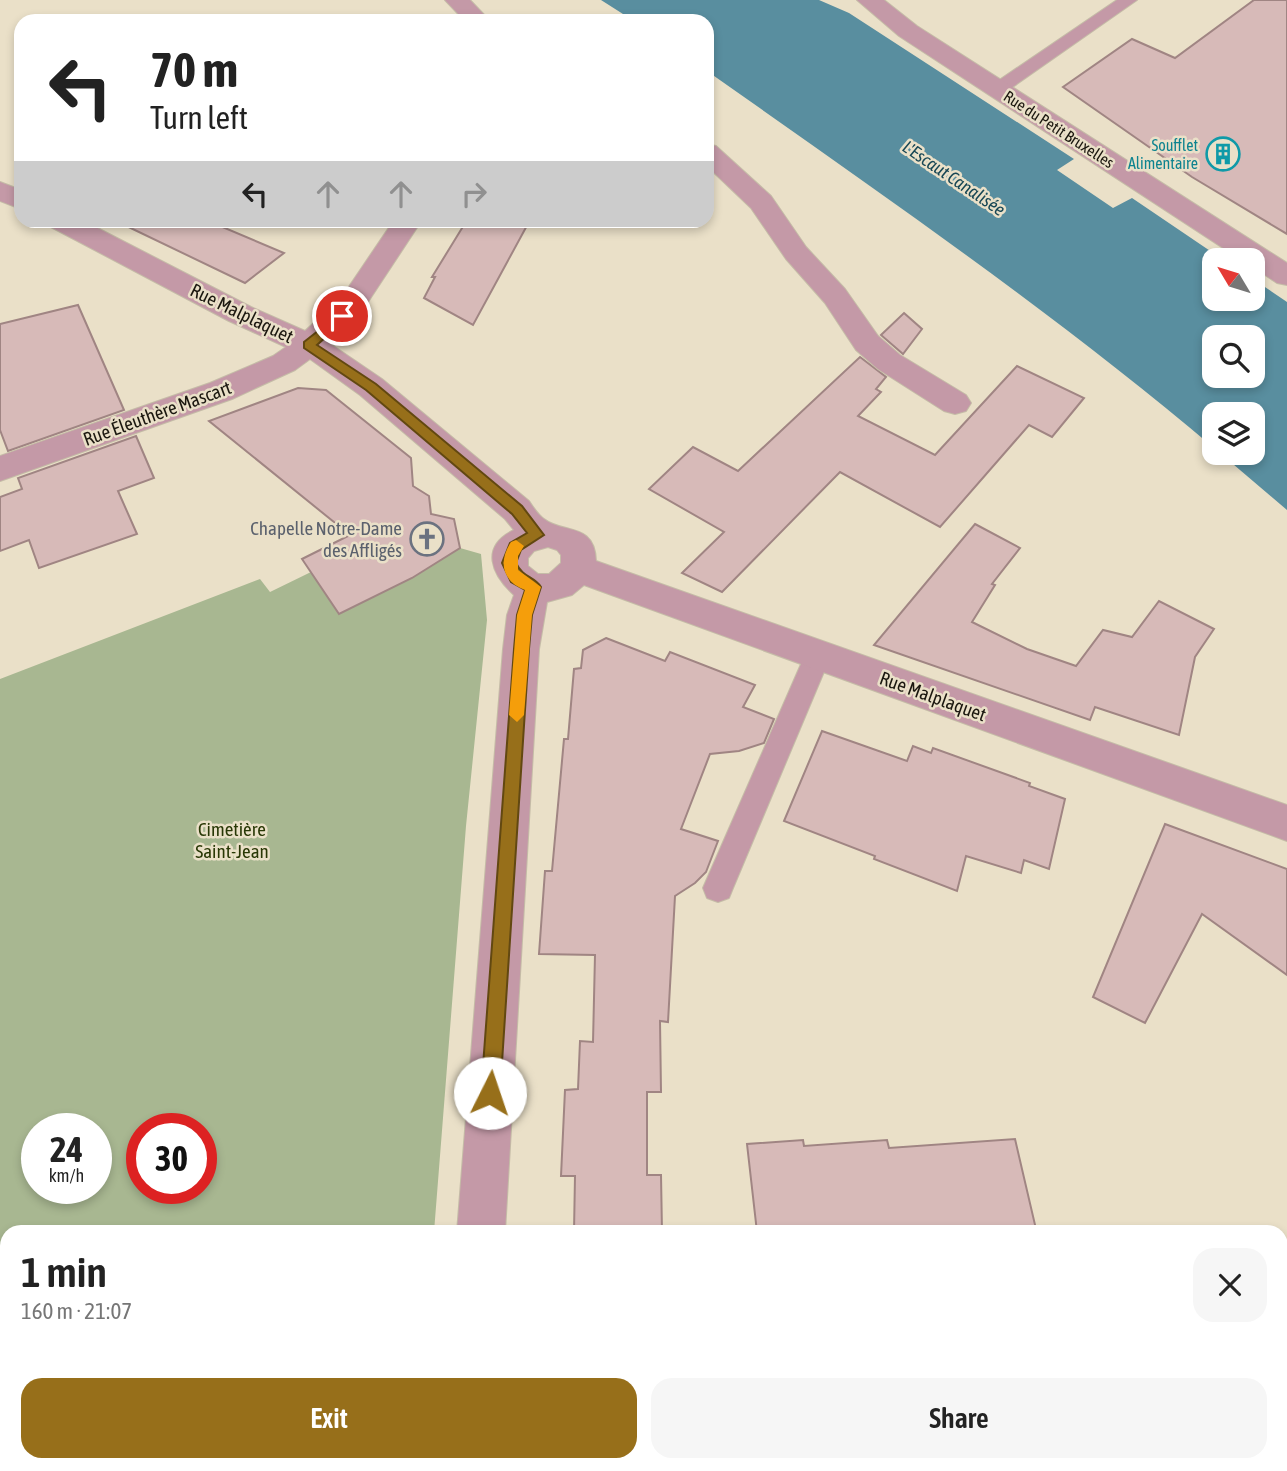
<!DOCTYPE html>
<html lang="en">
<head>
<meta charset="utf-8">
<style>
  body { margin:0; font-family:"Asap Condensed",sans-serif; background:#f6f6f6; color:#222; height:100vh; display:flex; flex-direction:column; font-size:26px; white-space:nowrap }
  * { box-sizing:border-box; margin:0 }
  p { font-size:23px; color:#767676 }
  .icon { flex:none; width:38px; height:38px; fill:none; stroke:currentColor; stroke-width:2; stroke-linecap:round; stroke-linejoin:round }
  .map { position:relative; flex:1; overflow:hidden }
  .details { position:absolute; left:0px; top:1225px; width:1288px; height:247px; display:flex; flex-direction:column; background:#fff; border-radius:21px 21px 0 0; box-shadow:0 4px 10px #0003 }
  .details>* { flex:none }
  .guide { position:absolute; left:14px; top:14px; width:700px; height:214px; border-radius:21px; box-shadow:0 4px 10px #0003; background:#fff; color:#222; overflow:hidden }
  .needle { width:46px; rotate:308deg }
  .tools { position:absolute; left:1202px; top:248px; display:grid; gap:14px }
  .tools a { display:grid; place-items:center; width:63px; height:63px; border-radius:14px; background:#fff; box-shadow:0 4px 10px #0003; font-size:35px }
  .speed { position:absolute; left:21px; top:1113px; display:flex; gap:14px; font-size:35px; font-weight:700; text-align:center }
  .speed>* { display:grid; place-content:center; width:91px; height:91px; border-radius:50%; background:#fff; box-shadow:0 4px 10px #0003; line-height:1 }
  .speed small { font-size:18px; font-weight:400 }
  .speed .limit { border:10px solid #d22; background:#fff; color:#111 }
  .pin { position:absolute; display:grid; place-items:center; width:60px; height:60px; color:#fff; margin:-30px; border:4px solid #fff; border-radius:50%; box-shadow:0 2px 7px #0007 }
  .me { position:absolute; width:77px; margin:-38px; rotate:4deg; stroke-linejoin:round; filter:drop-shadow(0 0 5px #0008) }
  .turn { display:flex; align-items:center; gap:24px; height:147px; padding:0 21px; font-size:32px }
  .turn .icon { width:91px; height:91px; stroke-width:2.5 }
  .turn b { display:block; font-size:49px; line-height:60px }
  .lanes { display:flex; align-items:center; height:66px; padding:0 21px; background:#0003; justify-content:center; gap:35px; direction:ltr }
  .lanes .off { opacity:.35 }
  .round { display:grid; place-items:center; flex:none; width:74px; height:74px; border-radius:21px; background:#f6f6f6 }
  .summary { display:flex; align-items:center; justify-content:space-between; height:119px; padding:0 21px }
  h1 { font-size:42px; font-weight:600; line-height:52px }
  .primary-button { display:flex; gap:14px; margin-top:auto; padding:14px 21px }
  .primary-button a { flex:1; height:80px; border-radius:21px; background:#976f1a; color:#fff; font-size:28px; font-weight:600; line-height:80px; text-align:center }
  .primary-button a+a { background:#f6f6f6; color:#222 }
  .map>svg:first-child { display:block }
</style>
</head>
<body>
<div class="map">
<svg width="1287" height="1471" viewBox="0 0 1287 1471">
  <rect width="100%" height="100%" fill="#eae0c8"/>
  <path fill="#a8b791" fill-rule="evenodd" d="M 460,548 L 481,554 L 487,620 L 466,826 L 434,1232 L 7,1232 L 7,1465 L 446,1465 L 447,1471 L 0,1471 L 0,679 L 260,579 L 270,592 L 311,572 L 339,614 ZM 37,1129 L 96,1129 L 96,1188 L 37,1188 ZM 142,1129 L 201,1129 L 201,1188 L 142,1188 Z"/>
  <path fill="#598e9f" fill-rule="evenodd" d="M 601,0 L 819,0 L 849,13 L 1074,159 L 1057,170 L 1113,208 L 1132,198 L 1225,261 L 1214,261 L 1214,299 L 1253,299 L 1253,279 L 1287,302 L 1287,510 L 1220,453 L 1253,453 L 1253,415 L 1214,415 L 1214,448 C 1054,313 879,192 707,71 L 707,21 L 634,21 ZM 1214,338 L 1253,338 L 1253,376 L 1214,376 Z"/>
  <g fill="#d7bab8" stroke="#a08583" stroke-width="2">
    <path d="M 1254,0 L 1287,0 L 1287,234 L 1192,177 L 1063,87 L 1132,39 L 1175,58 Z"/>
    <path d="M 114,220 L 206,220 L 284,253 L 245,283 Z"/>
    <path d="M 467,220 L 530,220 L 473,325 L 424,298 L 435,277 L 432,277 Z"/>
    <path d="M 78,305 L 124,410 L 8,451 L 0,430 L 0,324 Z"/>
    <path d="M 904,313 L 922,329 L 903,354 L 881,335 Z"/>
    <path d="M 860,357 L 886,377 L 876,389 L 881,392 L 858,416 L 935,455 L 1017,366 L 1084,398 L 1052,437 L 1029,425 L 940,527 L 840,472 L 722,592 L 682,573 L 724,532 L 649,489 L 693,447 L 738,471 Z"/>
    <path d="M 298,388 L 326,390 L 411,458 L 413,486 L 429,496 L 431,514 L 454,519 L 460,548 L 412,578 L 339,614 L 302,559 L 350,535 L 209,421 Z"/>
    <path d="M 136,436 L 154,478 L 118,491 L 137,534 L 39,568 L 29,540 L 0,551 L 0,497 L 22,489 L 18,478 Z"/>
    <path d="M 975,524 L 1020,548 L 992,584 L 995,585 L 972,622 L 1027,649 L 1076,666 L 1103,630 L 1132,637 L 1159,601 L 1214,629 L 1195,657 L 1179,735 L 1095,707 L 1090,720 L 874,645 Z"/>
    <path d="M 606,638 L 665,661 L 670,652 L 755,685 L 743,707 L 774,719 L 764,743 L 739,751 L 710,754 L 681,829 L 718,841 L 706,872 L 695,883 L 675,896 L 668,1022 L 660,1021 L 661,1092 L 647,1092 L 647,1175 L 661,1175 L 662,1232 L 574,1232 L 575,1176 L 561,1176 L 565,1090 L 578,1089 L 580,1041 L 593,1042 L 595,955 L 539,954 L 545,871 L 552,871 L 564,739 L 568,739 L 574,669 L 581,668 L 583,650 Z"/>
    <path d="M 822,731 L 907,761 L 913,746 L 931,753 L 933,748 L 1030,783 L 1029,786 L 1065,799 L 1049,869 L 1024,860 L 1021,873 L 966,856 L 957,891 L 874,859 L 875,856 L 784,821 Z"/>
    <path d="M 1165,824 L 1287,869 L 1287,975 L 1202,914 L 1145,1023 L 1093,997 Z"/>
    <path d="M 1015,1139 L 1036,1229 L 1004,1232 L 757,1232 L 747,1144 L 803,1140 L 804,1146 L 887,1140 L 889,1148 Z"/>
  </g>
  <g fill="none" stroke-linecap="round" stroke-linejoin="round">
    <defs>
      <g id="lane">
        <path d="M 1117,0 L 1137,0 L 1004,93 L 992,93 L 989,89 L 992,85 Z"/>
        <path d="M 818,644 L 827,647 L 831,655 L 733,888 L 729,898 L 718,902 L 707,898 L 703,888 L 805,655 L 809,647 Z"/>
      </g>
      <g id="street">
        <path d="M 445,0 L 470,0 L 490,21 L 465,21 Z"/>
        <path d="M 857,0 L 884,0 L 917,26 L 1287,263 L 1287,285 L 1277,283 L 1253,267 L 1253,261 L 1243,261 L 899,36 Z"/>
        <path d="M 707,144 L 716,146 L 771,196 L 806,247 L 845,289 L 878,336 L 900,355 L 966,395 L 971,403 L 966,411 L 955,414 L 944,411 L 878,369 L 856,350 L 825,303 L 786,259 L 751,208 L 707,166 Z"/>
        <path d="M 0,182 L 21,190 L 21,209 L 0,201 Z"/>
        <path d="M 45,220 L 82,220 L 251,307 L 305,331 L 342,297 L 394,220 L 422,220 L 362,311 L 329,343 L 382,379 L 529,501 C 533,507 538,515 544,519 C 563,534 595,522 596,561 L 1287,805 L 1287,841 L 584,585 L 572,595 L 547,602 L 539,649 L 505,1232 L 457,1232 L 503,649 L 507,615 L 514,595 C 492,575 479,547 514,530 L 505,519 L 360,395 L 310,359 L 295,370 L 232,399 L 0,481 L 0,456 L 210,383 L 273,356 L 286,347 L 229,321 L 49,226 ZM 548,547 L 557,550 L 561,555 L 561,563 L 549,574 L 538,574 L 528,566 L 528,558 L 534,551 Z"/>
        <rect x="455" y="1465" width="54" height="6"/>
      </g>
    </defs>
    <use href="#lane" stroke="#c5bca7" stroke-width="2"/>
    <use href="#street" stroke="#c5bca7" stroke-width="2"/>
    <use href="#lane" fill="#c499a7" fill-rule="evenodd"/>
    <use href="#street" fill="#c499a7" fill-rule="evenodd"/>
  </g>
  <path fill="#976f1a" stroke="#624811" stroke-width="2" d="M 342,312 L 346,313 L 346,319 L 317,345 L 376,384 L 522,506 L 544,535 L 521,550 L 516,563 C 523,578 534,576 541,587 L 532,615 L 529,649 L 500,1093 L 497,1099 L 490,1102 L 484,1099 L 481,1093 L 514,649 L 517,615 L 525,590 L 511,582 L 502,563 L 510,543 L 527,533 L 512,514 L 366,390 L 304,348 L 304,342 Z"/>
  <path fill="#f59e0b" d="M 516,540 L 524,546 L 518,556 L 518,570 L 541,587 L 532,615 L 524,715 L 517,722 L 509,715 L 517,615 L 525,590 C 502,581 498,562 511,542 Z"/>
  <defs>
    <symbol id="building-ring" viewBox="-11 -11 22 22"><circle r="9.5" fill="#eae0c8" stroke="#0f9aa8" stroke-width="1.5"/><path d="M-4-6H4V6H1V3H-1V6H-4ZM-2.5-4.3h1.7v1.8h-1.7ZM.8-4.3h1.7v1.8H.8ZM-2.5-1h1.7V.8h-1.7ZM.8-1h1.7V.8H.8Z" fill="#0f9aa8"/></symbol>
    <symbol id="church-ring" viewBox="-11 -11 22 22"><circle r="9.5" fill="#eae0c8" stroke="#6b7280" stroke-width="1.5"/><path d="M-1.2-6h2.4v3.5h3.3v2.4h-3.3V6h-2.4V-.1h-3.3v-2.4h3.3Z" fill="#6b7280"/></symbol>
  </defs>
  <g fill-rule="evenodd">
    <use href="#building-ring" x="1204" y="135" width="38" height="38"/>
    <use href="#church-ring" x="408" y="520" width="38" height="38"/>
  </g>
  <g text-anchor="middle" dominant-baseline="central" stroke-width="5" stroke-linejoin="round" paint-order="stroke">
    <g font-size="16" fill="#1b170f" stroke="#eae0c8">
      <text transform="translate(1059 129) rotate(33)">Rue du Petit Bruxelles</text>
    </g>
    <g font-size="16" fill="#0d838f" stroke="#eae0c8" text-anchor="end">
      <text x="1198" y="145">Soufflet<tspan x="1198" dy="18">Alimentaire</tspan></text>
    </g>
    <g font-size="18" font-style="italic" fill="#184755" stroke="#eae0c8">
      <text transform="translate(954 178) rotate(34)">L'Escaut Canalisée</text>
    </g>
    <g font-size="19" fill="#1b170f" stroke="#eae0c8">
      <text transform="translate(242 313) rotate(26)">Rue Malplaquet</text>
      <text transform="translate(157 413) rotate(-20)">Rue Éleuthère Mascart</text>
      <text transform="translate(933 696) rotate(20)">Rue Malplaquet</text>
    </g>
    <g font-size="19" fill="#5b616d" stroke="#eae0c8" text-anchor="end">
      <text x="402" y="528">Chapelle Notre-Dame<tspan x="402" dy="22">des Affligés</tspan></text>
    </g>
    <g font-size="19" fill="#293806" stroke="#eae0c8">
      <text x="232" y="829">Cimetière<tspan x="232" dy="22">Saint-Jean</tspan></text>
    </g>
  </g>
</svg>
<div class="tools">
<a><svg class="needle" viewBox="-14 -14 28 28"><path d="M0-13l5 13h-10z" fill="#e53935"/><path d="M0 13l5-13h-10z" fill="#767676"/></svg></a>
<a><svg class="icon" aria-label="search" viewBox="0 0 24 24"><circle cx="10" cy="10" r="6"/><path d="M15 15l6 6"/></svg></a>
<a><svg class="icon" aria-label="layers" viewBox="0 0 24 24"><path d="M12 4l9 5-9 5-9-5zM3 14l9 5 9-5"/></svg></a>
</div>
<div class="speed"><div>24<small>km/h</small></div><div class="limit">30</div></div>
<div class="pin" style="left:342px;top:316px;background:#d93025"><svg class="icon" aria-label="arrive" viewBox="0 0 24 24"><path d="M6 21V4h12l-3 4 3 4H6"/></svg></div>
<svg class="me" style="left:490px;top:1093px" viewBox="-20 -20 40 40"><circle r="19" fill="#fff"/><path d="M0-13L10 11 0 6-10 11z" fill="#976f1a"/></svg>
<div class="guide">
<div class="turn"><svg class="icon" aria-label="left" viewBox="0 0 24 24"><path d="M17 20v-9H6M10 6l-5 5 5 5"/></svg><div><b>70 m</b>Turn left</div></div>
<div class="lanes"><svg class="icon" aria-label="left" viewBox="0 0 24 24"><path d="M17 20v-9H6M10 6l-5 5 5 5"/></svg><svg class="icon off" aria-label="ahead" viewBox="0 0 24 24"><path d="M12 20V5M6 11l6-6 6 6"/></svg><svg class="icon off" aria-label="ahead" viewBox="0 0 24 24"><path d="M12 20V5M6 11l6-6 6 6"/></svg><svg class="icon off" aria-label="right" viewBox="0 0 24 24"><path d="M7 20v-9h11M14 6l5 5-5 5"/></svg></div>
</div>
<section class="details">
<div class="summary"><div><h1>1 min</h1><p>160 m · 21:07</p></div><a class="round"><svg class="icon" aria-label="close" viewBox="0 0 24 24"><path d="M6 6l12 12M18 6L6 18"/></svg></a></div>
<div class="primary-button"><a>Exit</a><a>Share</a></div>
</section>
</div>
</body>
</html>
